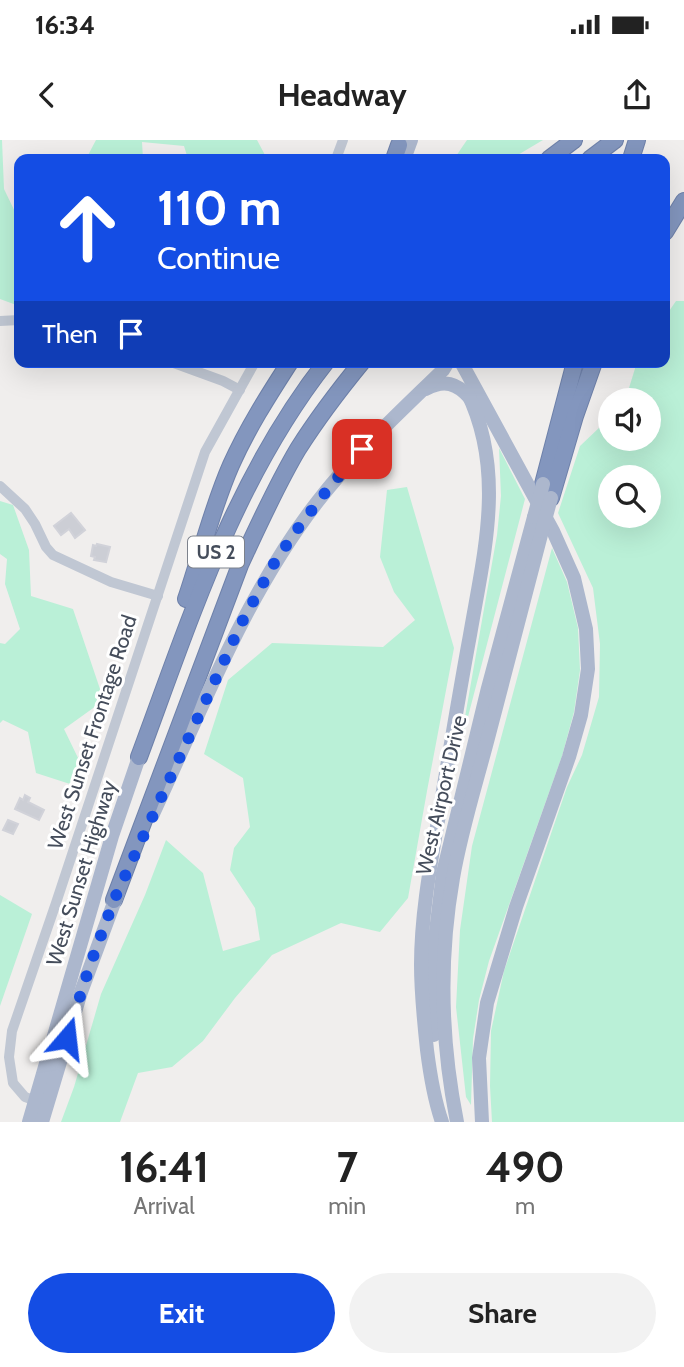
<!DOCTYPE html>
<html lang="en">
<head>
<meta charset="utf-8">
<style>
  body { margin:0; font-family:Cabin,sans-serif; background:#f2f2f2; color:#222; height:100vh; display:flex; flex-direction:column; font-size:26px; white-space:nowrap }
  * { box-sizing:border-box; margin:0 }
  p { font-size:23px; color:#767676 }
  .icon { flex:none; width:38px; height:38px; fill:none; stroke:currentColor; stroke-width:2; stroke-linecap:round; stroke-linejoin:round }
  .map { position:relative; height:982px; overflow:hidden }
  .sheet { display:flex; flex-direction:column; background:#fff; flex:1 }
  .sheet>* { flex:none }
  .guide { position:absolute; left:14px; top:14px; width:656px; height:214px; border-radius:14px; box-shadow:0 7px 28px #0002; background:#144de4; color:#fff; overflow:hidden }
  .tools { position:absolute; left:598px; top:248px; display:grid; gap:14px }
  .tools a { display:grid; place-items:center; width:63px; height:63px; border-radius:50%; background:#fff; box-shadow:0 7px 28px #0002; font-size:35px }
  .pin { position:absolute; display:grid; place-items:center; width:60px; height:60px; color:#fff; margin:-30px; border-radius:14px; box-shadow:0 4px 10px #0006 }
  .me { position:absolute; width:77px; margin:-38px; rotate:17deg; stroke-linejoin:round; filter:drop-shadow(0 0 5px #0008) }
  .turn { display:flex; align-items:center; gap:24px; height:147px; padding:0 28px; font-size:32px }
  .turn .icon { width:91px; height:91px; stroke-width:2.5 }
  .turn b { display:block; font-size:49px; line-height:60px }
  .then { display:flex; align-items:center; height:66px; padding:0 28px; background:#0003; gap:14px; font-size:26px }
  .eta { display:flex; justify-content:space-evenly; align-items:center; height:119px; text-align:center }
  .eta b { font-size:42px; font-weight:700; line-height:49px }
  .action { display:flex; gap:14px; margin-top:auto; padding:14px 28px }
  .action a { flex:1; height:80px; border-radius:42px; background:#144de4; color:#fff; font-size:28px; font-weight:700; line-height:80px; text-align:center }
  .action a+a { background:#f2f2f2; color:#222 }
  .status { display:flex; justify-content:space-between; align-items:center; height:49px; padding:0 35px; background:#fff; direction:ltr }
  .status svg { height:19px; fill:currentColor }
  header { display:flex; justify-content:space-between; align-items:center; height:91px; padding:0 28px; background:#fff; font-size:32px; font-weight:700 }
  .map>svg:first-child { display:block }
</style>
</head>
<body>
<div class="status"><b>16:34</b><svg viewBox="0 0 49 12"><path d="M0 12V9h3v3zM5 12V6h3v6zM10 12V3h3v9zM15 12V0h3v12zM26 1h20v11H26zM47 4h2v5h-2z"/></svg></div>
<header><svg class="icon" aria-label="back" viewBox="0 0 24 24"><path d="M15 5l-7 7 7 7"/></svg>Headway<svg class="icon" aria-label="share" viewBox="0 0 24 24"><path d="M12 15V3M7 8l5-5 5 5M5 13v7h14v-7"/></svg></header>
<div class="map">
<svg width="684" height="982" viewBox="0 0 684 982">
  <rect width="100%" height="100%" fill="#f0eeed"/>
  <g fill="#baf0d7" fill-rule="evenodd">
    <path d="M 0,0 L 2,0 L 4,49 L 19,80 L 19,166 L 0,159 Z"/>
    <path d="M 96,0 L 257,0 L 265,15 L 266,19 L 188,19 L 184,6 L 142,2 L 143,19 L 86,19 Z"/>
    <path d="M 467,0 L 543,0 L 511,19 L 454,19 Z"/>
    <path d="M 676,161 L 684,161 L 684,982 L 492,982 L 490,946 L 491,891 L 504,831 L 567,647 L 582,615 L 599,557 L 600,504 L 593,448 L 558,373 L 580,306 L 601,286 L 611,286 L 611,299 L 649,299 L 649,261 L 625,261 L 637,222 L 665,222 L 665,177 ZM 611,338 L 649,338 L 649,376 L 611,376 Z"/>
    <path d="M 499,308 L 525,359 L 459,611 L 497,395 L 501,356 Z"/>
    <path d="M 407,347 L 454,508 L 427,651 L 408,758 L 380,792 L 341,783 L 272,815 L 235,858 L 203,901 L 172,927 L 138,933 L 120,982 L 61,982 L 74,947 L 101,854 L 145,755 L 166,700 L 203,733 L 223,811 L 260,800 L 255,768 L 230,730 L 234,708 L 250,687 L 243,638 L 204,614 L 228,540 L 272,503 L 383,507 L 415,480 L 394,452 L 380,417 L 387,350 Z"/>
    <path d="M 0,361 L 13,365 L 29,410 L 31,456 L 73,469 L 100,549 L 96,566 L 64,589 L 79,620 L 70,644 L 36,633 L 28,592 L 3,580 L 0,583 L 0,503 L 5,504 L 20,489 L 5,444 L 7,419 L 0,414 Z"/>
    <path d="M 552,408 L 567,442 L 578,488 L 580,530 L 574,572 L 562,616 L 489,821 L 479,860 L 473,899 L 471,965 L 466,957 L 456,867 L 460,790 L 472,706 Z"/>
    <path d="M 0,755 L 32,774 L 0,866 Z"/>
  </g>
  <g fill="#ccced5" stroke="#d1d2d9" stroke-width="2">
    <path d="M 71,373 L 85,390 L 75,398 L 69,389 L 61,395 L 54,386 Z"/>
    <path d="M 97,404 L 110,407 L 106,422 L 94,420 L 95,417 L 91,416 L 93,405 L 96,406 Z"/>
    <path d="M 25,655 L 30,658 L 28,662 L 44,670 L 39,680 L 15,669 L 20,658 L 23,660 Z"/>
    <path d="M 8,680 L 18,684 L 13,694 L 3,690 Z"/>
  </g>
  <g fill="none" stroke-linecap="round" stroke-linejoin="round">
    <defs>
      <g id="highway">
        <path d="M 394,19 L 399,5"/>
        <path d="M 549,19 L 574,0"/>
        <path d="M 590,19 L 615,0"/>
        <path d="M 631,19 L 637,0"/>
        <path d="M 665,92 L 684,61"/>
        <path d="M 543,344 L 575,222"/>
        <path d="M 551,358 L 575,276 L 594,222"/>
        <path d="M 186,459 C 201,415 212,368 231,325 C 247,289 268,256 290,222"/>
        <path d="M 139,617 C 190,480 234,339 326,222"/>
        <path d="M 114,760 L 240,425 C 258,386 276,346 298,309 C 317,279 339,250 362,222"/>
      </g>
    </defs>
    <use href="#highway" stroke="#6e81aa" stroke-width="18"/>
    <g stroke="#c0c7d3" stroke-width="10">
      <path d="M 336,19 L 343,0"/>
      <path d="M 0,181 L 19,180"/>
      <path d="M 171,222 L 223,241 L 240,250"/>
      <path d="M 0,346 L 25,369 L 35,384 L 46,407 L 53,415 L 111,442 L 158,456"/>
      <path d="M 42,963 L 25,957 L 13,943 L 9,917 L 12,891 L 56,763 L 205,312 L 255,222"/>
    </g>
    <g stroke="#acb7cd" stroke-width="14">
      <path d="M 404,19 L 411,0"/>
      <path d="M 461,222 L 553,391 L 574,438 L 586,489 L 588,529 L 581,575 L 569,617 L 516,767 L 487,863 L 479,918 L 482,982"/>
      <path d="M 426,249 C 444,239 457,243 470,258"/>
      <path d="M 152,676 C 202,569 245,455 318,361 C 355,313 400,272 443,230 L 448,222"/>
      <path d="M 434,895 L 433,855 L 434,808 L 443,733 L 488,548 L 534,377"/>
      <path d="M 29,982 L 112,696 L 139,617"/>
      <path d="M 42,982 L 81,852 L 118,752"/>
      <path d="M 442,982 C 434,959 430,934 427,910 C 424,882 421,853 421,825 C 421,769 433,712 442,657 C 451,603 460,549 470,495 C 484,413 506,331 467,252"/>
      <path d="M 457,982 C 441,902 439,818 453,738 C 461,691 476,644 488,598 C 506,529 524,460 542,391"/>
    </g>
    <use href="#highway" stroke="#8396be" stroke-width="16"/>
    <g stroke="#acb7cd" stroke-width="14">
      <path d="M 534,377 L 543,344"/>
      <path d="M 542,391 L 551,358"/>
    </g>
  </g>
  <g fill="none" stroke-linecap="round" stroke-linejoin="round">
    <path stroke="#144de4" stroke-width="12" stroke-dasharray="0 21.6" d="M 67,898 L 89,828 L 114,760 L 242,482 L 273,425 L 296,391 L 328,349 L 362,309"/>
  </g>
  <g text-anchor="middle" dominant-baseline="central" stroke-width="6" stroke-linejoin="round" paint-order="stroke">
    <rect fill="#fff" stroke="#7d828c" stroke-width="2" x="188" y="396.5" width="56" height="31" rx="5"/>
    <g font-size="19" font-weight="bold" fill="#454d5b">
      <text x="216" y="412">US 2</text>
    </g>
    <g font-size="21" fill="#454d5b" stroke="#fff">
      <text transform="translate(92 592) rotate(-72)">West Sunset Frontage Road</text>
      <text transform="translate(441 655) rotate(-77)">West Airport Drive</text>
      <text transform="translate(81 733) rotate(-73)">West Sunset Highway</text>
    </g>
  </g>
</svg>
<div class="tools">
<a><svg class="icon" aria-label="sound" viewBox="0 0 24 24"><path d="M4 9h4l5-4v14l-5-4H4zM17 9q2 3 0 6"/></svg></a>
<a><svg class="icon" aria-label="search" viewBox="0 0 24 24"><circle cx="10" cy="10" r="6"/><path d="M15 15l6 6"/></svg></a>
</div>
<div class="pin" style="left:362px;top:309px;background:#d93025"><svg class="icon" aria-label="arrive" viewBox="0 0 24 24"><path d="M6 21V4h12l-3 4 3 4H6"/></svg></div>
<svg class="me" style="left:67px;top:898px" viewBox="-20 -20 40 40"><path d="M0-17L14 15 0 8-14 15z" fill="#144de4" stroke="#fff" stroke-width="4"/></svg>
<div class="guide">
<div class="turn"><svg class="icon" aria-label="ahead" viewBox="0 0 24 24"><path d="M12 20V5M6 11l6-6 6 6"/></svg><div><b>110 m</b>Continue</div></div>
<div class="then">Then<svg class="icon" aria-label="arrive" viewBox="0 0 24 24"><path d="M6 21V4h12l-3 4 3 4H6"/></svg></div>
</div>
</div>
<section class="sheet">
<div class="eta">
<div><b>16:41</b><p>Arrival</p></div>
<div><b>7</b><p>min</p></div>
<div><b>490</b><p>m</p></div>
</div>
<div class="action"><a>Exit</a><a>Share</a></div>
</section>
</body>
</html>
